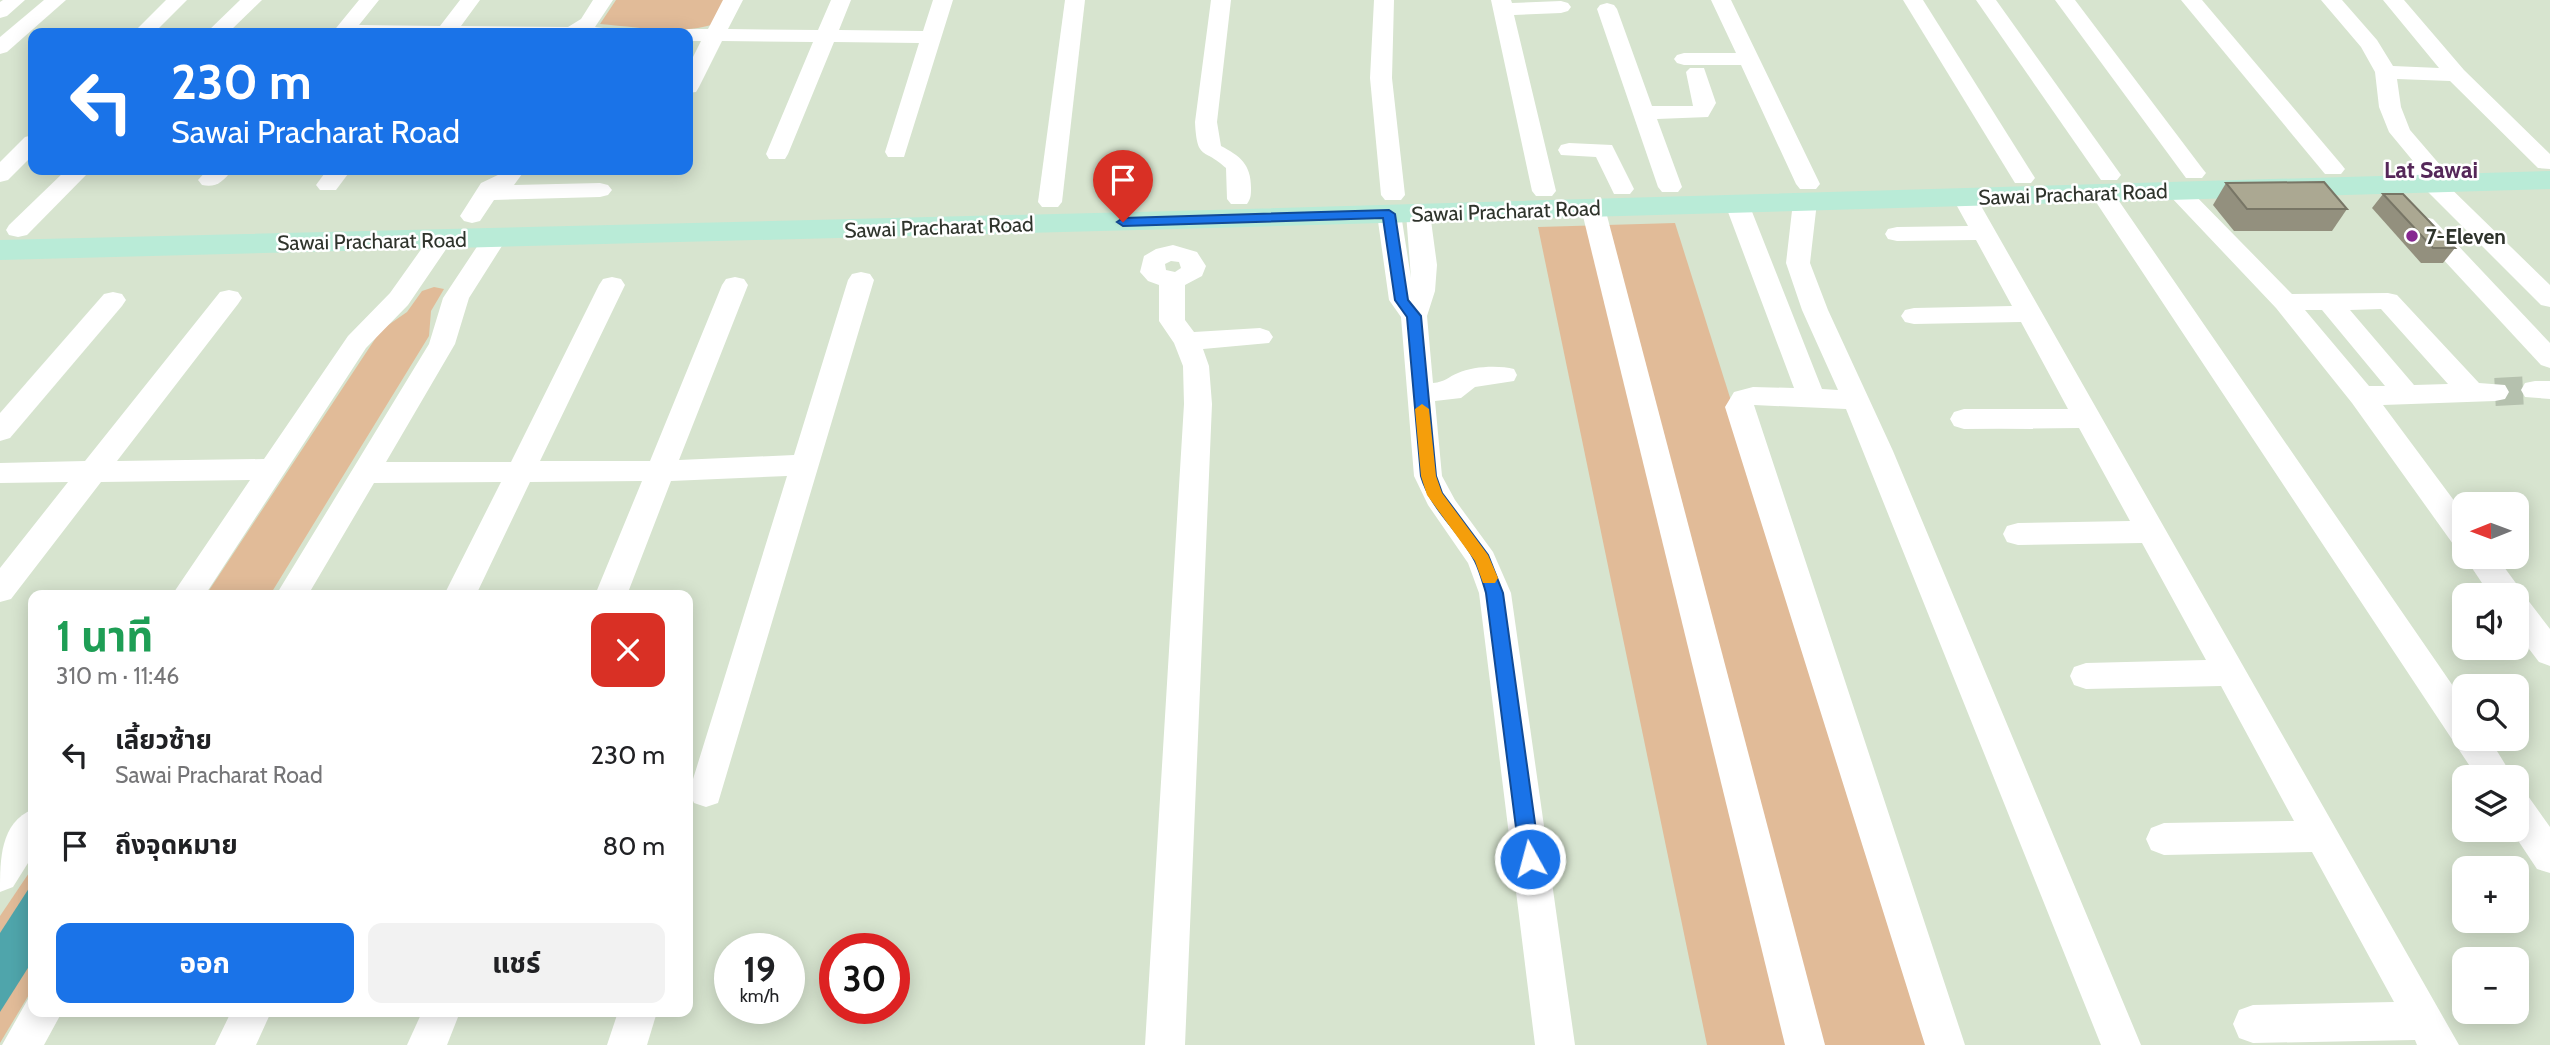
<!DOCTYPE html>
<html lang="th">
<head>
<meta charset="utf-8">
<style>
  body { margin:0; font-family:Cabin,"Noto Sans Thai",sans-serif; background:#f2f2f2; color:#202124; height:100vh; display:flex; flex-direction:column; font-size:26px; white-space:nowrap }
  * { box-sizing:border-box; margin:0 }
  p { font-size:23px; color:#757577 }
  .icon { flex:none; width:38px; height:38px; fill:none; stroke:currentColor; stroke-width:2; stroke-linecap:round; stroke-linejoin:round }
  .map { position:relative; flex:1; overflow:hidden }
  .details { position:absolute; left:28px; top:590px; width:665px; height:427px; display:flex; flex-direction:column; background:#fff; border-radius:14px; box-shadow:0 4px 18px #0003 }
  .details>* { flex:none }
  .guide { position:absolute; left:28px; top:28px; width:665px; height:147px; border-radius:14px; box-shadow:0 4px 18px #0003; background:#1a73e8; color:#fff; overflow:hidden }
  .needle { width:46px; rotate:269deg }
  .controls { position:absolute; left:2452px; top:492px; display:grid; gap:14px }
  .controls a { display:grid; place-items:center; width:77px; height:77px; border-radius:14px; background:#fff; box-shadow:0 4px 18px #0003; font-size:35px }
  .speed { position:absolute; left:714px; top:933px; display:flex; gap:14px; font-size:35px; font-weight:700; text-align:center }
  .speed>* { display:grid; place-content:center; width:91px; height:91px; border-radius:50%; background:#fff; box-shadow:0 4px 18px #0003; line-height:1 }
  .speed small { font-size:18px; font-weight:400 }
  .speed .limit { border:10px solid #d22; background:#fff; color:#111 }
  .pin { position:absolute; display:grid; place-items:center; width:60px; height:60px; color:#fff; margin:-72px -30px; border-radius:50% 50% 50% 0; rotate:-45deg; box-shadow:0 0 7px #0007 }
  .pin .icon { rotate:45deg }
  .me { position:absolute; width:77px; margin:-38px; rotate:353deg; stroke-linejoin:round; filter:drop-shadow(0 0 5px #0008) }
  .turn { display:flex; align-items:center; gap:24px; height:147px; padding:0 28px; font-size:32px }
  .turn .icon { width:91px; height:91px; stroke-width:2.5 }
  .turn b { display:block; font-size:49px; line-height:60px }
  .round { display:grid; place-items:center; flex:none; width:74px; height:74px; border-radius:14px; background:#f2f2f2 }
  .headline { display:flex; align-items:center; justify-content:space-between; height:119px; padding:0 28px }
  h1 { font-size:42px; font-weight:700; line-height:52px; color:#1e9e55 }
  .cta { display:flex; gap:14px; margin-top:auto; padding:14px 28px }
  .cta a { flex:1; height:80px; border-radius:14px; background:#1a73e8; color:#fff; font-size:28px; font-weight:700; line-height:80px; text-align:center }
  .cta a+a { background:#f2f2f2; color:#202124 }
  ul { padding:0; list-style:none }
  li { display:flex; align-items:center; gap:21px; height:91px; padding:0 28px }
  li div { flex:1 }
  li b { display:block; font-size:26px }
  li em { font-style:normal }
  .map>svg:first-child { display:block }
</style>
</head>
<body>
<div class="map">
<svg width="2550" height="1045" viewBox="0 0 2550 1045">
  <rect width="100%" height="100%" fill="#d7e4cf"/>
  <g fill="#e1bb98">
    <path d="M 616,0 L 732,0 L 722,21 C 685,37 640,27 600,24 Z"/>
    <path d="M 1675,223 L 1934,1045 L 1707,1045 L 1538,227 Z"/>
    <path d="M 434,287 L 444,289 L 431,311 L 429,336 L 270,595 L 206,595 L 381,330 L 407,312 L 422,291 Z"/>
    <path d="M 33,867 L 33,988 L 0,1043 L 0,916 Z"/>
  </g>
  <path fill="#4fa5ab" d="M 33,882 L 33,960 L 0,1012 L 0,933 Z"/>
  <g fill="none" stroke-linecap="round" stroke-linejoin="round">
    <path stroke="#b5c1ae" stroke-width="28" stroke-dasharray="28 14" stroke-linecap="butt" d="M 2495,392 L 2535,390"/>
    <g fill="#fff" fill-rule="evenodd">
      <path d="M 3,0 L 25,0 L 7,16 L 0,18 L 0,2 Z"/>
      <path d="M 44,0 L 66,0 L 7,52 L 0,54 L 0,37 Z"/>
      <path d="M 166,0 L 187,0 L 154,33 L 133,33 Z"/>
      <path d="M 240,0 L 262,0 L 228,33 L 206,33 Z"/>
      <path d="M 359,0 L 379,0 L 359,25 L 440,26 L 460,0 L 480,0 L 461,26 L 568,27 L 581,19 L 593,0 L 613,0 L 595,27 L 612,29 L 615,33 L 332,33 Z"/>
      <path d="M 723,0 L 743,0 L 728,29 L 818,30 L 831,0 L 851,0 L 839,30 L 923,31 L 933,0 L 953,0 L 904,157 L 888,157 L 885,152 L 919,43 L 834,42 L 788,154 L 785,159 L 769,159 L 766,154 L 813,42 L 722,41 L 699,87 L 696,92 L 688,93 L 688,67 L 701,41 L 688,41 L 688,33 L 679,33 L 688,29 L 708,29 Z"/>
      <path d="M 1065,0 L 1085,0 L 1062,202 L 1058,207 L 1042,207 L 1038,202 Z"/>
      <path d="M 1211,0 L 1231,0 L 1217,122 L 1221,146 C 1240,156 1251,164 1251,188 C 1251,195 1251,198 1247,204 L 1231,204 L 1227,199 L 1226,168 C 1204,147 1197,162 1195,122 Z"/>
      <path d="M 1374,0 L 1394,0 L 1392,78 L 1405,195 L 1401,200 L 1385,200 L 1381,195 L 1370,78 Z"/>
      <path d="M 1491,0 L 1511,0 L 1512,3 L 1561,1 L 1568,3 L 1571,7 L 1568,11 L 1561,13 L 1514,15 L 1556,191 L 1552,196 L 1536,196 L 1532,191 Z"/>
      <path d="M 1711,0 L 1731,0 L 1820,184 L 1816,189 L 1800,189 L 1796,184 L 1741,65 L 1684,65 L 1677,63 L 1674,59 L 1677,55 L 1684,53 L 1736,53 Z"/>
      <path d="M 1903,0 L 1923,0 L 2035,178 L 2031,183 L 2015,183 Z"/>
      <path d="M 1976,0 L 1996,0 L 2121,175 L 2117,180 L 2101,180 Z"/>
      <path d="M 2055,0 L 2075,0 L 2202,168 L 2206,173 L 2202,178 L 2186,178 Z"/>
      <path d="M 2181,0 L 2202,0 L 2341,164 L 2345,169 L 2341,174 L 2325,174 Z"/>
      <path d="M 2321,0 L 2342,0 L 2377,40 L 2393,66 L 2439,68 L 2383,0 L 2404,0 L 2464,70 L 2550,154 L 2550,169 L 2538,168 L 2450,81 L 2397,79 L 2401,107 L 2410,130 L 2441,166 L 2434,172 L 2550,285 L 2550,307 L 2541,305 L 2408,172 L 2405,167 L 2413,161 L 2389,132 L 2379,107 L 2375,72 L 2361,47 Z"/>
      <path d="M 1607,3 L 1614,5 L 1617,9 L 1652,106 L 1693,106 L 1686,72 L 1690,68 L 1704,68 L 1716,103 L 1708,117 L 1657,119 L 1682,187 L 1678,192 L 1662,192 L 1658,187 L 1597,9 L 1600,5 Z"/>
      <path d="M 33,135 L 33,155 L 8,180 L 0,182 L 0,162 L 25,137 Z"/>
      <path d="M 1569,143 L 1612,145 L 1634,189 L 1630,194 L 1614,194 L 1596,157 L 1561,155 L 1558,150 L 1561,145 Z"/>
      <path d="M 66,170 L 91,170 L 27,235 L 18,237 L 9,235 L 6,230 L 9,225 Z"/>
      <path d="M 207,170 L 232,170 C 223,182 216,188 202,185 L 198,180 Z"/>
      <path d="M 327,170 L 351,170 L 336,190 L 320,190 L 316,185 Z"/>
      <path d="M 502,170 L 525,170 L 514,185 L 600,183 L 608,185 L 612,190 L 608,195 L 600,197 L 494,200 L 480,221 L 472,223 L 464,221 L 460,216 L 481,183 L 500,174 Z"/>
      <path d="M 2178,184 L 2186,186 L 2292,294 L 2388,293 L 2397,295 L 2479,383 L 2505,385 L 2509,392 L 2505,399 L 2495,401 L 2383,405 L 2464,514 L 2464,547 L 2453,544 L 2352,403 L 2276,308 L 2170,196 L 2166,191 L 2170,186 ZM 2381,309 L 2448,384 L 2414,385 L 2350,310 ZM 2305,310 L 2322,310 L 2385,386 L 2369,386 Z"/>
      <path d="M 2102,186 L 2110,188 L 2464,702 L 2464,738 L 2489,738 L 2513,777 L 2477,777 L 2090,193 L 2094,188 Z"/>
      <path d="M 1964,190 L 1972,192 L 1976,197 L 2459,1045 L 2417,1045 L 2415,1040 L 2253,1043 L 2239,1038 L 2233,1024 L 2239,1010 L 2253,1005 L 2394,1002 L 2312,852 L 2164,855 L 2151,850 L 2146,839 L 2151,828 L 2164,823 L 2294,821 L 2221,686 L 2086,689 L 2074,685 L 2070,676 L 2074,667 L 2086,663 L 2206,660 L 2142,543 L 2018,545 L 2007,542 L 2003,534 L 2007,526 L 2018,523 L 2130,521 L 2079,428 L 1964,429 L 1954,426 L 1950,419 L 1954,412 L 1964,409 L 2068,409 L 2021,322 L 1914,324 L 1905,322 L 1901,316 L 1905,310 L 1914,308 L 2012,306 L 1976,240 L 1897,241 L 1888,239 L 1885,234 L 1888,229 L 1897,227 L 1968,226 L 1952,197 L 1956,192 Z"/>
      <path d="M 1805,195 L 1813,197 L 1817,202 L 1810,263 L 1828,310 L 1893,451 L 2141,1045 L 2101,1045 L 1846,409 L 1754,405 L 1965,1045 L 1925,1045 L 1725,407 L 1734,392 L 1753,387 L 1794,388 L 1725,204 L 1729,199 L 1745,199 L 1749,204 L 1822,389 L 1838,390 L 1802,310 L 1786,263 L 1793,202 L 1797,197 Z"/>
      <path d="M 1593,201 L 1601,203 L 1605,208 L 1825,1045 L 1785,1045 L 1581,208 L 1585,203 Z"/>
      <path d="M 1418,206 L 1426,208 L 1430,213 L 1437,265 L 1435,291 L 1427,316 L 1433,383 C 1445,382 1448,377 1458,373 C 1473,366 1499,365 1514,369 L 1517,375 L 1514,381 L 1475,387 L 1461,398 L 1435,401 L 1442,476 L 1455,500 L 1493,552 L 1511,593 L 1575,1045 L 1535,1045 L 1479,593 L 1468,563 L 1428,505 L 1414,476 L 1401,317 L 1389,300 L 1377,214 L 1381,209 L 1397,209 L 1401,214 L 1411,278 L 1406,213 L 1410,208 Z"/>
      <path d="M 2424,217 L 2433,219 L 2550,343 L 2550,368 L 2541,365 L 2415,229 L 2412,224 L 2415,219 Z"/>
      <path d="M 495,231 L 504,233 L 507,238 L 469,298 L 455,344 L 386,462 L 511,462 L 599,285 L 603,279 L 612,277 L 621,279 L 625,285 L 540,461 L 650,461 L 722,285 L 726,279 L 735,277 L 744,279 L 748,285 L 679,460 L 794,455 L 848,280 L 852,274 L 861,272 L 870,274 L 874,280 L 718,803 L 706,807 L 694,803 L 689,792 L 787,476 L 671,481 L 627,595 L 595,595 L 642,481 L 530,482 L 476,595 L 444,595 L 501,482 L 374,483 L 308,595 L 276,595 L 429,344 L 443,298 L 486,233 Z"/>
      <path d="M 441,232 L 450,234 L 453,239 L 408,305 L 366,348 L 205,595 L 172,595 L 250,480 L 101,482 L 11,599 L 0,602 L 0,568 L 68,482 L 0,483 L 0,463 L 85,461 L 220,292 L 229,290 L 238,292 L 242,298 L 238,304 L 117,461 L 264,459 L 348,336 L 390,293 L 432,234 Z"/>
      <path d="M 1173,245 L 1197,252 L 1206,266 L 1202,276 L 1185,285 L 1185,320 L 1194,332 L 1260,328 L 1269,331 L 1273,337 L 1269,343 L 1203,349 L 1209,366 L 1212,404 L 1185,1045 L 1145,1045 L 1184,404 L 1183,366 L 1174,343 L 1159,321 L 1159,285 L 1148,281 L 1140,272 L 1144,256 L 1156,249 ZM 1171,261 L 1179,262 L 1181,268 L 1175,272 L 1166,270 L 1165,264 Z"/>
      <path d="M 113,292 L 122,294 L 126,300 L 122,306 L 10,438 L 0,441 L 0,413 L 104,294 Z"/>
      <path d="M 2535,381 L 2550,381 L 2550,399 L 2525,397 L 2521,390 L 2525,383 Z"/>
      <path d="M 2464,556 L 2496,556 L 2518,586 L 2521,597 L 2527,599 L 2550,629 L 2550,666 L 2539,662 L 2516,632 L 2516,595 L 2490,595 Z"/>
      <path d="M 2516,792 L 2528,796 L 2550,827 L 2550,873 L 2537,869 L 2511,830 L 2516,830 Z"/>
      <path d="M 33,809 L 33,855 L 13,887 L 0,892 C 0,859 0,823 33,809 Z"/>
      <path d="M 33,996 L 33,1012 L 62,1012 L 44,1045 L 2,1045 L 28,999 Z"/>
      <path d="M 231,1012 L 271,1012 L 256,1045 L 215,1045 Z"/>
      <path d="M 422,1012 L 460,1012 L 447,1045 L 407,1045 Z"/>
      <path d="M 618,1012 L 657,1012 L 647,1045 L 607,1045 Z"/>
    </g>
    <path fill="#b9ebd7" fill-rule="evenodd" d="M 2550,171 L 2550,189 L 1175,229 L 0,260 L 0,240 L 1175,211 Z"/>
  </g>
  <g fill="#93907e">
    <path d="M 2226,183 L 2347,209 L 2332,231 L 2234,231 L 2213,205 Z"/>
    <path d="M 2383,194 L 2455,248 L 2443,263 L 2421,263 L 2372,208 Z"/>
  </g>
  <g fill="#aba892" stroke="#787666" stroke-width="2">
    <path d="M 2324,182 L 2347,209 L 2247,209 L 2226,183 Z"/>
    <path d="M 2383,194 L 2403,194 L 2455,248 L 2433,248 Z"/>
  </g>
  <path fill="#1a73e8" stroke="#114b97" stroke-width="2" d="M 1389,210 L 1395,214 L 1408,300 L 1421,316 L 1436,476 L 1442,493 L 1488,555 L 1503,593 L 1540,859 L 1537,865 L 1530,868 L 1523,865 L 1520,859 L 1486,593 C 1483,583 1480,571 1475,561 C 1459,530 1431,510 1421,476 L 1407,317 L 1395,300 L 1383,218 L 1123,226 L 1117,222 L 1123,218 Z"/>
  <path fill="#f59e0b" d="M 1422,404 L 1429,409 L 1436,476 L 1442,493 L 1488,555 L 1498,578 L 1495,583 L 1483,583 L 1475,561 L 1427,495 L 1421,476 L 1415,409 Z"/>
  <circle fill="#862791" stroke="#fff" stroke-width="2.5" cx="2412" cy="236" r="7"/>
  <g text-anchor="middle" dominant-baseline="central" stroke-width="5" stroke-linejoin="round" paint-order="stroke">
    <g font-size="21" fill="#2f342c" stroke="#fff">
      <text transform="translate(2073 194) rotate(-2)">Sawai Pracharat Road</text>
      <text transform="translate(1506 211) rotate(-2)">Sawai Pracharat Road</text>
      <text transform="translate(939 227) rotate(-2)">Sawai Pracharat Road</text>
      <text transform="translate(372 241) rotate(-1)">Sawai Pracharat Road</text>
    </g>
    <g font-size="21" font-weight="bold" fill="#2f342c" stroke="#fff" text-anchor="start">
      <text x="2426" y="236">7-Eleven</text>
    </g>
    <g font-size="23" font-weight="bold" fill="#552759" stroke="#fff">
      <text x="2431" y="170">Lat Sawai</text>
    </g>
  </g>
</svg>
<div class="controls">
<a><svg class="needle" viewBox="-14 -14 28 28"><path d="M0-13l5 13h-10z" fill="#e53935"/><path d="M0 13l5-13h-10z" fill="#757577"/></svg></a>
<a><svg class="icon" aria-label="sound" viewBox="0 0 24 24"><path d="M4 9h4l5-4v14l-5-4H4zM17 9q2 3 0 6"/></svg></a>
<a><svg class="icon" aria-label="search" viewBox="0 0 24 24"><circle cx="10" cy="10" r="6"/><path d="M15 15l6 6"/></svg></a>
<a><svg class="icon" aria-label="layers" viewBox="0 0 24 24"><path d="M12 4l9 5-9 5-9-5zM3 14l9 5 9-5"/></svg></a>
<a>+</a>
<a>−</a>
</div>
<div class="speed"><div>19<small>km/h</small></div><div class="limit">30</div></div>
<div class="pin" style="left:1123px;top:222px;background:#d93025"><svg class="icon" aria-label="arrive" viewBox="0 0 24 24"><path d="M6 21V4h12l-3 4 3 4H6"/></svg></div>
<svg class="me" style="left:1530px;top:859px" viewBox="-20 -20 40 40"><circle r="17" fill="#1a73e8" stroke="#fff" stroke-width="3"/><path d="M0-11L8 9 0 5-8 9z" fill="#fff"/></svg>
<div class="guide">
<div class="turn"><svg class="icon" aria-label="left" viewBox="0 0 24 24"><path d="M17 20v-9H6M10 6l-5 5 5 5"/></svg><div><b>230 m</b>Sawai Pracharat Road</div></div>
</div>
<section class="details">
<div class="headline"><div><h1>1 นาที</h1><p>310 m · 11:46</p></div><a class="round" style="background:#d93025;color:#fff"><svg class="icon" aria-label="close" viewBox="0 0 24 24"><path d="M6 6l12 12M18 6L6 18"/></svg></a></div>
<ul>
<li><svg class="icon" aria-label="left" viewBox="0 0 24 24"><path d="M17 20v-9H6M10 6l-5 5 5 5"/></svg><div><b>เลี้ยวซ้าย</b><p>Sawai Pracharat Road</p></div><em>230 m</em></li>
<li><svg class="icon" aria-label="arrive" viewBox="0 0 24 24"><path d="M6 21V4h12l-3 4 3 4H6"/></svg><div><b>ถึงจุดหมาย</b></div><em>80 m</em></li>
</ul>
<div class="cta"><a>ออก</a><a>แชร์</a></div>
</section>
</div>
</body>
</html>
